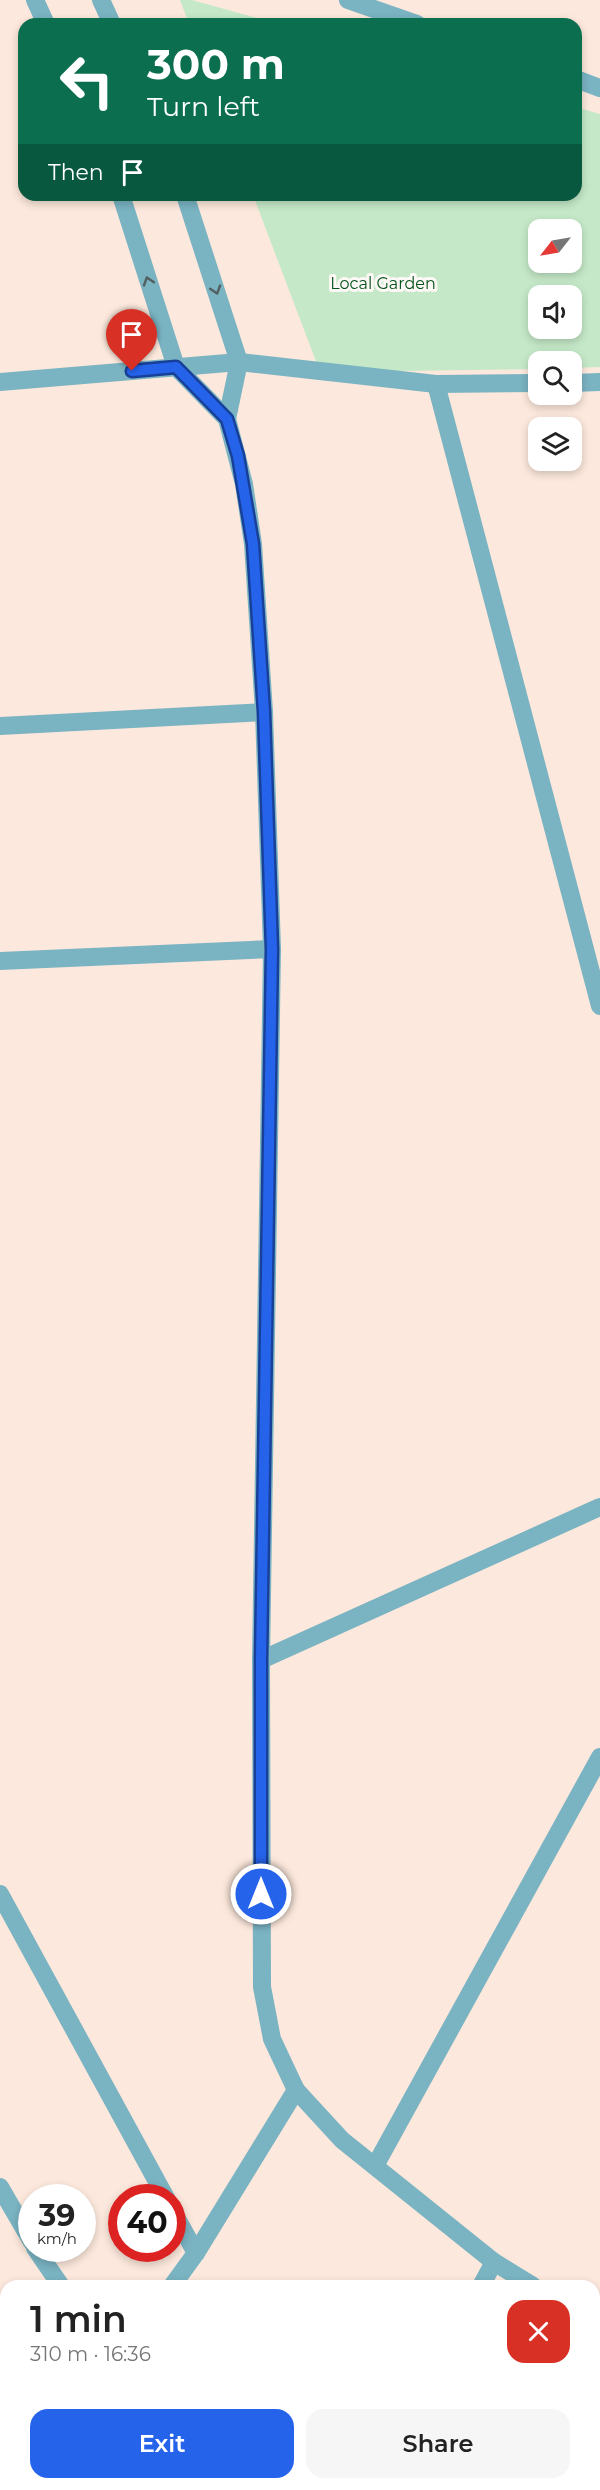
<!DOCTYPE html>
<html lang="en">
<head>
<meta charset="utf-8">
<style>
  body { margin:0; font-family:Montserrat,sans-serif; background:#f6f6f6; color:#222; height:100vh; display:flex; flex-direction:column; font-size:22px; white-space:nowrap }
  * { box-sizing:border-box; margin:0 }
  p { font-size:20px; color:#767676 }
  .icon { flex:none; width:33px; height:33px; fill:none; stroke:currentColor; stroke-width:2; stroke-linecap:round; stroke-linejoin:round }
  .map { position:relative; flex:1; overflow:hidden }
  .panel { position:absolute; left:0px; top:2280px; width:600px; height:210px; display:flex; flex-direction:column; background:#fff; border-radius:18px 18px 0 0; box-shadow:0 3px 9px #0003 }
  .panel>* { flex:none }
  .guide { position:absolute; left:18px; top:18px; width:564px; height:183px; border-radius:18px; box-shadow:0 3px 9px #0003; background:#0b6e4f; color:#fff; overflow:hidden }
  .needle { width:39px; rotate:239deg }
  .fabs { position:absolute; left:528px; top:219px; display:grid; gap:12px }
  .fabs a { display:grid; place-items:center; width:54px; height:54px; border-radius:12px; background:#fff; box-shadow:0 3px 9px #0003; font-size:30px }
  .speed { position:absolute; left:18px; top:2184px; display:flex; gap:12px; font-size:30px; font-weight:700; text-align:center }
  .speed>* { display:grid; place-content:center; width:78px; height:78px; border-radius:50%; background:#fff; box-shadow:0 3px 9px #0003; line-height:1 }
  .speed small { font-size:15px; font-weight:400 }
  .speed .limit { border:9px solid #d22; background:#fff; color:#111 }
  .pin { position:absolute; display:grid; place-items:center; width:51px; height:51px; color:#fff; margin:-62px -26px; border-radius:50% 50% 50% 0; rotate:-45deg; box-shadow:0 0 6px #0007 }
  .pin .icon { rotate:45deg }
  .me { position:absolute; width:66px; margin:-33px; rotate:0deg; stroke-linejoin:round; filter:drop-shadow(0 0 4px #0008) }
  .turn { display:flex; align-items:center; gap:21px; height:126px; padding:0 30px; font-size:27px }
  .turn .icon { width:78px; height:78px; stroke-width:2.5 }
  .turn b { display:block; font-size:42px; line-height:51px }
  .then { display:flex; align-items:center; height:57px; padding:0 30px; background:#0003; gap:12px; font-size:22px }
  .round { display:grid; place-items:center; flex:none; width:63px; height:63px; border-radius:18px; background:#f6f6f6 }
  .headline { display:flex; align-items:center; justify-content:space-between; height:102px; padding:0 30px }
  h1 { font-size:36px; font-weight:600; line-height:45px }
  .button { display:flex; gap:12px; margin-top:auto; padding:12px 30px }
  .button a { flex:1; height:69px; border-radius:18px; background:#2563eb; color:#fff; font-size:24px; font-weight:600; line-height:69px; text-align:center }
  .button a+a { background:#f6f6f6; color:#222 }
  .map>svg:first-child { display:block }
</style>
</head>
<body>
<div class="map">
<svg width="600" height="2490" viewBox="0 0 600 2490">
  <rect width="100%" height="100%" fill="#fce8dc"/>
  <g fill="#c5e9c8" fill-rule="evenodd">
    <path d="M 180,0 L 192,0 L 278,24 L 189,24 Z"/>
    <path d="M 576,107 L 600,114 L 600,367 L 572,368 L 572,362 L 538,362 L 538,369 L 320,372 L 253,195 L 576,195 ZM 538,230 L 572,230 L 572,262 L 538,262 ZM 538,296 L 572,296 L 572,328 L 538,328 Z"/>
  </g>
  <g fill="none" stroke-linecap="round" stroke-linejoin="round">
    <g stroke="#7ab3c2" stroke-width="18">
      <path d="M 35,0 L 46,24"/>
      <path d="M 101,0 L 112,24"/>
      <path d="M 348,0 L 417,24"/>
      <path d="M 576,79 L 600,88"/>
      <path d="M 121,195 L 176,367 L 227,419 L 244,484 L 253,544 L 264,712 L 272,949 L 261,1660 L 262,1987 L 272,2039 L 296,2090 L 342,2140 L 494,2262 L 533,2286"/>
      <path d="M 185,195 L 239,362 L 227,419"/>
      <path d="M 0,382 L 239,362 L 436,384 L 538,383"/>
      <path d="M 572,383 L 600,382"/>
      <path d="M 436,384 L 600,1006"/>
      <path d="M 0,726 L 264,712"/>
      <path d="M 0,961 L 272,949"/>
      <path d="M 261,1660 L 600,1507"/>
      <path d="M 0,1894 L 166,2198"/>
      <path d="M 375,2166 L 600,1757"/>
      <path d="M 0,2187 L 32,2242"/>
      <path d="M 172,2210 L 196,2253"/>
      <path d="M 35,2248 L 61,2286"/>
      <path d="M 172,2286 L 196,2253 L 296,2090"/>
      <path d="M 481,2286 L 494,2262"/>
      <path d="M 594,2323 L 600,2326"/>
      <path d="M 594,2419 L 600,2408"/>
      <path d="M 252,2484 L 258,2490"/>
      <path d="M 59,2490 L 62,2484"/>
      <path d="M 369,2490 L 372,2484"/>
      <path d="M 559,2490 L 562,2484"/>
    </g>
  </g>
  <defs><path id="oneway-chevron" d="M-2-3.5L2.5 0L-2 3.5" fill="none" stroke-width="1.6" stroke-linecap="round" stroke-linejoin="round" transform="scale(1.5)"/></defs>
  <g stroke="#526061">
    <use href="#oneway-chevron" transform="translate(148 281) rotate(-108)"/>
    <use href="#oneway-chevron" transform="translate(216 290) rotate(72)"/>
  </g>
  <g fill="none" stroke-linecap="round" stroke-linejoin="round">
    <defs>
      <path id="route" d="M 132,371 L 176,367 L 227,419 L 238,456 L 253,544 L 264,712 L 272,949 L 261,1660 L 261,1894"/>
    </defs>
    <use href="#route" stroke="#184099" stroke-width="15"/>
    <use href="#route" stroke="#2563eb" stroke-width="10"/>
  </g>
  <g text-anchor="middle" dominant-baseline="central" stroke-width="6" stroke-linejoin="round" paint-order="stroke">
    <g font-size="16" fill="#04531c" stroke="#fdf8f5">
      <text x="383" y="283">Local Garden</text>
    </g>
  </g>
</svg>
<div class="fabs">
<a><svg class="needle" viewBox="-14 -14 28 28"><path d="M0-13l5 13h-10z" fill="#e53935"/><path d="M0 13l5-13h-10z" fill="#767676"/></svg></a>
<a><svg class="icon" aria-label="sound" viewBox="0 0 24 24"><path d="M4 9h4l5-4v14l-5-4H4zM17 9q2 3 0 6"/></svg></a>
<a><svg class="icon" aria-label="search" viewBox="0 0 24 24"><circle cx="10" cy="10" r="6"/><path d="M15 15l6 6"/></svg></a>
<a><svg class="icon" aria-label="layers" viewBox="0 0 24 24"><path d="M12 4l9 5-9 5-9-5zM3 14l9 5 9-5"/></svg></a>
</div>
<div class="speed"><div>39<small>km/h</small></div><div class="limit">40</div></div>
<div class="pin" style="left:132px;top:371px;background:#d93025"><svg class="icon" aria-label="arrive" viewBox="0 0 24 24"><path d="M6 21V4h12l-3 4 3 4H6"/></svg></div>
<svg class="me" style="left:261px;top:1894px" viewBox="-20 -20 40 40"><circle r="17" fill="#2563eb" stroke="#fff" stroke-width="3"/><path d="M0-11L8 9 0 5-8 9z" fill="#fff"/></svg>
<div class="guide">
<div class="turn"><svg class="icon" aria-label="left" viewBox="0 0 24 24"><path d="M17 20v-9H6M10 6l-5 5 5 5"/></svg><div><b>300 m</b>Turn left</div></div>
<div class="then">Then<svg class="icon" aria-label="arrive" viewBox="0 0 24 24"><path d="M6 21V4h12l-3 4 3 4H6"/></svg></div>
</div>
<section class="panel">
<div class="headline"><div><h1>1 min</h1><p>310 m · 16:36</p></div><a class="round" style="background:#d93025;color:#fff"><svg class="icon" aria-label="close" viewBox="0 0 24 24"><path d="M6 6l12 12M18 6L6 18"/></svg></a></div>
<div class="button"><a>Exit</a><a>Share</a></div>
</section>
</div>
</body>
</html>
